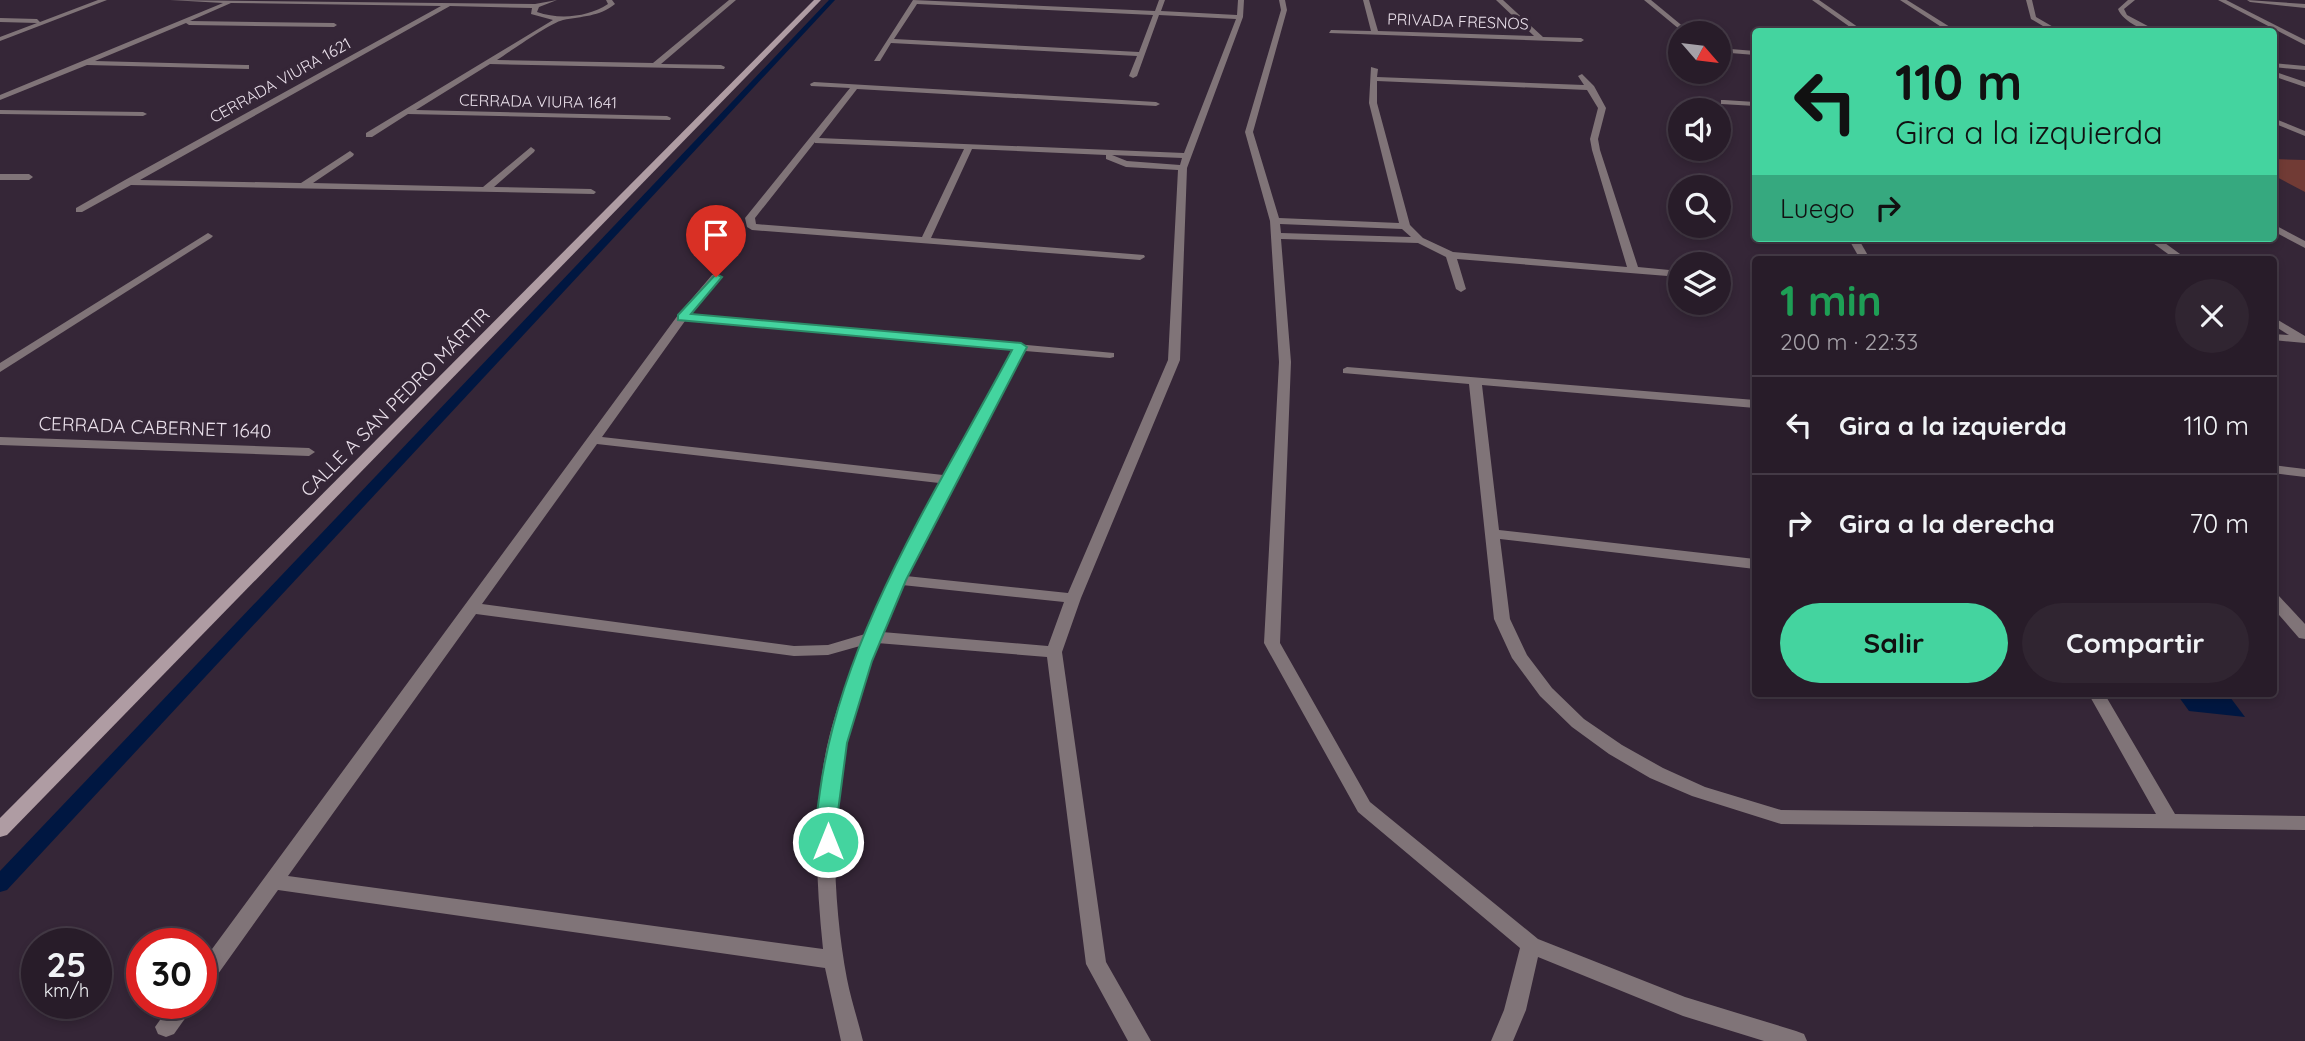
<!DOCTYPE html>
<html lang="es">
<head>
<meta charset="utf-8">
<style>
  body { margin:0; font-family:Quicksand,sans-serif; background:#302531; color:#f1f3f6; height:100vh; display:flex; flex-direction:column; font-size:26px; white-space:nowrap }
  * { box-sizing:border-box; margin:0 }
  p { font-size:23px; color:#a5a1a8 }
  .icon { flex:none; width:38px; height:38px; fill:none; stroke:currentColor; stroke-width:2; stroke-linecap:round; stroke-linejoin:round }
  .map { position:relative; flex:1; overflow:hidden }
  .side { position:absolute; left:1752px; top:256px; width:525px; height:441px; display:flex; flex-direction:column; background:#281c29; border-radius:7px; box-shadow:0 4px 10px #0003,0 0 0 2px #443a46 }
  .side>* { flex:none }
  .banner { position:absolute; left:1752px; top:28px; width:525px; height:214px; border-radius:7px; box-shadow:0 4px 10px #0003,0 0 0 2px #443a46; background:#44d49f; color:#111; overflow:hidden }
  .needle { width:46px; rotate:118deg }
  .fabs { position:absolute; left:1668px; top:21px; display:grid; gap:14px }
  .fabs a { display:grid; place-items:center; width:63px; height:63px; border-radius:50%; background:#281c29; box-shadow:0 4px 10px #0003,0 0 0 2px #443a46; font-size:35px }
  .speed { position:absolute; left:21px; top:928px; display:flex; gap:14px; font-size:35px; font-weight:700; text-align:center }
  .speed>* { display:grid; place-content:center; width:91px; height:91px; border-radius:50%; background:#281c29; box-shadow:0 4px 10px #0003,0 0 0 2px #443a46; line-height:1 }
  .speed small { font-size:18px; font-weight:400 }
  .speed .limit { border:10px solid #d22; background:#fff; color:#111 }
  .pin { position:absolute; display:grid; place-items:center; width:60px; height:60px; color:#fff; margin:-72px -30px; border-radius:50% 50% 50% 0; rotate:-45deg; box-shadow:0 0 7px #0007 }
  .pin .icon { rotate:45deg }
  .me { position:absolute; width:77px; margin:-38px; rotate:0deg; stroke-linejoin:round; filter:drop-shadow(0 0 5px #0008) }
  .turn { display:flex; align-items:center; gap:24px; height:147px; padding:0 28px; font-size:32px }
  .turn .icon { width:91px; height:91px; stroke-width:2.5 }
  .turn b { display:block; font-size:49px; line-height:60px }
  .then { display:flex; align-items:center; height:66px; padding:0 28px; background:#0003; gap:14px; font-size:26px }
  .round { display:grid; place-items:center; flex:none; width:74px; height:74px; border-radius:37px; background:#302531 }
  .head { display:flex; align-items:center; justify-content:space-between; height:119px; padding:0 28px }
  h1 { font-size:42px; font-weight:800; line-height:52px; color:#1e9e55 }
  .action { display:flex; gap:14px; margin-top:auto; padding:14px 28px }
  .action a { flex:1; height:80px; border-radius:42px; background:#44d49f; color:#111; font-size:28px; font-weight:800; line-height:80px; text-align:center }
  .action a+a { background:#302531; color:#f1f3f6 }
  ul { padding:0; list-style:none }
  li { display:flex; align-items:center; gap:21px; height:98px; padding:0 28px; border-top:2px solid #443a46 }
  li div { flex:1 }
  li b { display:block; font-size:26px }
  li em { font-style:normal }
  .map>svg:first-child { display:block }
</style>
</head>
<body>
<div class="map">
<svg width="2305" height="1041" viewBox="0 0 2305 1041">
  <rect width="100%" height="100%" fill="#352637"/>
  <path fill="#713b35" d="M 2273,159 L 2305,160 L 2305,192 L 2273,175 Z"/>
  <path fill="#001741" d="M 2176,693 L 2227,693 L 2245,717 L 2189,711 Z"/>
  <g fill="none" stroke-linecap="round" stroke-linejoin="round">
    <path fill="#001741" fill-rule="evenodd" d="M 829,0 L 835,0 L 7,890 L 0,892 L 0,871 Z"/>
    <g fill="#807478" fill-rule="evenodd">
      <path d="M 98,0 L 107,0 L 0,41 L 0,37 L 37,23 L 0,22 L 0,18 L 37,19 L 40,22 Z"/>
      <path d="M 170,0 L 535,4 L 557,0 L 539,7 L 537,12 C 560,20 588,17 608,4 L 606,0 L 612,0 L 615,4 C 599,17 582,16 563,20 C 550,23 511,51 497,60 L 653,63 L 729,0 L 736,0 L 661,64 L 721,65 L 725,67 L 724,69 L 490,64 L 416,110 L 667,116 L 671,118 L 670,120 L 408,114 L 372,137 L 366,137 L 366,133 L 553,20 L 531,14 L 532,8 L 450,6 L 140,180 L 301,183 L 350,151 L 354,154 L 353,156 L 313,183 L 483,187 L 531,147 L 535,150 L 534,152 L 494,187 L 591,189 L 596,192 L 594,194 L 131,185 L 82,212 L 76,212 L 76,208 L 125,180 L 441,6 L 231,3 L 190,21 L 334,23 L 337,25 L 334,27 L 189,25 L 186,23 L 95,61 L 246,65 L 249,65 L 249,69 L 87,65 L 0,100 L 0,95 L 223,3 Z"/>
      <path d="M 913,0 L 1155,11 L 1159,0 L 1165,0 L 1161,11 L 1237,15 L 1238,0 L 1244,0 L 1243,17 L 1187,168 L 1180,360 L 1081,598 L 1062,652 L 1106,962 L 1151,1041 L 1128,1041 L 1086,964 L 1047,657 L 877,643 C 863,683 848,723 841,766 C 830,829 835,916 847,979 C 851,1000 858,1020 863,1041 L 841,1041 L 825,968 L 278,890 L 208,988 L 201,990 L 201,964 L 678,315 L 712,275 L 716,274 L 721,277 L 690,314 L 1114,353 L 1114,357 L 1110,358 L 1025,351 L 949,490 L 906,576 L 1068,593 L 1168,360 L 1178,170 L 1126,167 L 1106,159 L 1106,155 L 972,149 L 931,238 L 1144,255 L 1145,257 L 1140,260 L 752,230 L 747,227 L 745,218 L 850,88 L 811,86 L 810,84 L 814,82 L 1156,102 L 1160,104 L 1156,106 L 857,89 L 819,138 L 1184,153 L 1236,19 L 1159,15 L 1137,76 L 1133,78 L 1129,76 L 1137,56 L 891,43 L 880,61 L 874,61 ZM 917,4 L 1153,15 L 1139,52 L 894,39 ZM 815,142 L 815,143 L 964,149 L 922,237 L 756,224 L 755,218 ZM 1112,155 L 1182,158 L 1180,165 L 1127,161 ZM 685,321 L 1014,350 L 943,475 L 602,437 ZM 597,444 L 939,483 L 885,588 L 865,634 L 828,645 L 794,646 L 482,604 ZM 902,585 L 1064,602 L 1048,646 L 882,632 ZM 476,614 L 794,656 L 828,655 L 860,646 C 845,686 829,726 823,768 C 813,828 817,889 823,949 L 288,876 Z"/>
      <path d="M 1279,0 L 1285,0 L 1287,10 L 1253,132 L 1279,218 L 1399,223 L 1369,103 L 1371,67 L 1378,69 L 1377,77 L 1584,85 L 1578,76 L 1582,74 L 1594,86 L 1606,108 L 1598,139 L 1600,150 L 1638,267 L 1680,271 L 1680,277 L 1457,259 L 1466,289 L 1461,292 L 1456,289 L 1446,257 L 1418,243 L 1281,239 L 1291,362 L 1280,643 L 1370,802 L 1538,939 L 1685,997 L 1796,1031 L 1804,1034 L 1807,1041 L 1764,1041 L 1683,1016 L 1538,957 L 1526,1010 L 1513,1041 L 1491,1041 L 1504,1010 L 1520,948 L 1358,812 L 1264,643 L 1279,362 L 1270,221 L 1245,132 L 1281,10 ZM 1377,81 L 1587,90 L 1598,108 L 1590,139 L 1592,150 L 1627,267 L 1453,252 L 1423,238 L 1410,225 L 1377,103 ZM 1280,224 L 1402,229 L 1411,237 L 1281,233 Z"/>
      <path d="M 1363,0 L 1369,0 L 1378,31 L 1534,36 L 1496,0 L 1503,0 L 1543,37 L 1581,38 L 1584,40 L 1581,42 L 1329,33 L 1331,30 L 1371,31 Z"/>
      <path d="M 1644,0 L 1651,0 L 1691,33 L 1684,33 Z"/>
      <path d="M 1812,0 L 1819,0 L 1865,32 L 1857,32 Z"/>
      <path d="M 1900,0 L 1907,0 L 1958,32 L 1949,32 Z"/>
      <path d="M 2026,0 L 2032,0 L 2036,17 L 2062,32 L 2053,32 L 2031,19 Z"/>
      <path d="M 2128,0 L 2135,0 L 2124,9 L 2127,15 L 2159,32 C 2145,32 2123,22 2118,9 Z"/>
      <path d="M 2218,0 L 2226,0 L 2305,40 L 2305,45 Z"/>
      <path d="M 2247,0 L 2305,4 L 2305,8 L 2250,2 Z"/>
      <path d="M 1674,45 L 1680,46 L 1680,50 L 1672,48 Z"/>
      <path d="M 1718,48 L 1755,51 L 1755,55 L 1718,52 Z"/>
      <path d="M 2273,63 L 2305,66 L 2305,70 L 2273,67 Z"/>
      <path d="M 2273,71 L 2305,82 L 2305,87 L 2273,76 Z"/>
      <path d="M 1724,100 L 1755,102 L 1755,106 L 1721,104 L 1721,100 Z"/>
      <path d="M 0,110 L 143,112 L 147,114 L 143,116 L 0,114 Z"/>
      <path d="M 2273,118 L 2305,131 L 2305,136 L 2273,123 Z"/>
      <path d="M 0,174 L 29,174 L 33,177 L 29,180 L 0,180 Z"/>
      <path d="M 2273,224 L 2305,241 L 2305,248 L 2273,231 Z"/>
      <path d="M 208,233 L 213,236 L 211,238 L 0,372 L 0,363 Z"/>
      <path d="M 1848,238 L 1858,238 L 1870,259 L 1860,259 Z"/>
      <path d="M 2146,238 L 2158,238 L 2187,259 L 2175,259 Z"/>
      <path d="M 1718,275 L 1726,275 L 1731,278 L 1726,281 L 1718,281 Z"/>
      <path d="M 2273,317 L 2305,336 L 2305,343 L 2273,340 L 2273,334 L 2289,335 L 2273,325 Z"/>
      <path d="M 1347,367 L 1755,400 L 1755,408 L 1482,385 L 1499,530 L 1755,559 L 1755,569 L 1500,539 L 1510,619 L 1527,655 L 1552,688 L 1584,719 L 1622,745 L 1663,768 L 1705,787 L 1781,810 L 2156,814 L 2088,693 L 2104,693 L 2175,814 L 2305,816 L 2305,830 L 1781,824 L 1692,796 L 1650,778 L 1609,754 L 1572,727 L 1540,696 L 1512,658 L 1494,619 L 1469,384 L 1343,373 L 1343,369 Z"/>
      <path d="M 0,437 L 309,448 L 315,452 L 309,456 L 0,445 Z"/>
      <path d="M 2273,465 L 2305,469 L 2305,477 L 2273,473 Z"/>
      <path d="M 2273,593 L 2278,595 L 2305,624 L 2305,639 L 2299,638 L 2273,608 Z"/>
      <path d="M 172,1003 L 196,1003 L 174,1034 L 166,1037 L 158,1034 L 155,1027 Z"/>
    </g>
    <path fill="#af9ca3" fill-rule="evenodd" d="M 814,0 L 821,0 L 7,835 L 0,837 L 0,818 Z"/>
  </g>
  <path fill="#44d49f" stroke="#2c8a67" stroke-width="2" d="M 716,274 L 722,277 L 691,314 L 1021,343 L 1027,347 L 906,580 L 872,661 L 847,743 L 837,819 L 839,842 L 835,849 L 828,851 L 820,849 C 812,832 818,809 820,791 C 842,632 938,490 1012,350 L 678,320 L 678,315 Z"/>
  <g text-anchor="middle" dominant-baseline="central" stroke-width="7" stroke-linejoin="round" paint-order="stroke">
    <g font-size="16" fill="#eae0eb" stroke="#352637">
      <text transform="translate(1458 21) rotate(2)">PRIVADA FRESNOS</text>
      <text transform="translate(280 80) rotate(-29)">CERRADA VIURA 1621</text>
      <text transform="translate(538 101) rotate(1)">CERRADA VIURA 1641</text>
    </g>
    <g font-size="19" fill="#eae0eb" stroke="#352637">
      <text transform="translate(395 402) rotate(-45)">CALLE A SAN PEDRO MÁRTIR</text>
      <text transform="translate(155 427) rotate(2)">CERRADA CABERNET 1640</text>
    </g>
  </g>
</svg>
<div class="fabs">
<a><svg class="needle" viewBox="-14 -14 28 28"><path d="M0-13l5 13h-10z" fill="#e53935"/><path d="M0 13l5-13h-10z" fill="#a5a1a8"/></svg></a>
<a><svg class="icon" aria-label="sound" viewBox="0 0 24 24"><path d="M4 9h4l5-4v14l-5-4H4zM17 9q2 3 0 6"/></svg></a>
<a><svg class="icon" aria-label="search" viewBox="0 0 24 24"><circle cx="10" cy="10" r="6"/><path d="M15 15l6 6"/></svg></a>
<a><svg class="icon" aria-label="layers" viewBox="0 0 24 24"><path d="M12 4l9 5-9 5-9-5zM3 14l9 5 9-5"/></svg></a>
</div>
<div class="speed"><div>25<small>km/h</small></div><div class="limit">30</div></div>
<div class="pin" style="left:716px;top:277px;background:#d93025"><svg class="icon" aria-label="arrive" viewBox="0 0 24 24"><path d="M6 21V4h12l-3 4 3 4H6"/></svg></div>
<svg class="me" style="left:828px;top:842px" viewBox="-20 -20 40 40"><circle r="17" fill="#44d49f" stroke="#fff" stroke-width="3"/><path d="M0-11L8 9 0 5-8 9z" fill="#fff"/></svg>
<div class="banner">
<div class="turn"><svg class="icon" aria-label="left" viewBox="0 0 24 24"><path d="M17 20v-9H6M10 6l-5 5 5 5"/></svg><div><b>110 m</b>Gira a la izquierda</div></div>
<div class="then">Luego<svg class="icon" aria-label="right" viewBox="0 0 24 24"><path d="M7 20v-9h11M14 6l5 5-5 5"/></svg></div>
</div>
<section class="side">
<div class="head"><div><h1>1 min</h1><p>200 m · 22:33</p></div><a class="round"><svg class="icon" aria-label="close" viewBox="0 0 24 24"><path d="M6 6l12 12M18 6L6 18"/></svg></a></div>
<ul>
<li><svg class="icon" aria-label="left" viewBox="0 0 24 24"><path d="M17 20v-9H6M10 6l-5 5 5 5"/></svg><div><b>Gira a la izquierda</b></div><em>110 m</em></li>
<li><svg class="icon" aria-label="right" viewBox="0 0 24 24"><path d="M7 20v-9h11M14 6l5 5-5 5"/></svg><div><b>Gira a la derecha</b></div><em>70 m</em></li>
</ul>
<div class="action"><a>Salir</a><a>Compartir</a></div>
</section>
</div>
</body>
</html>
